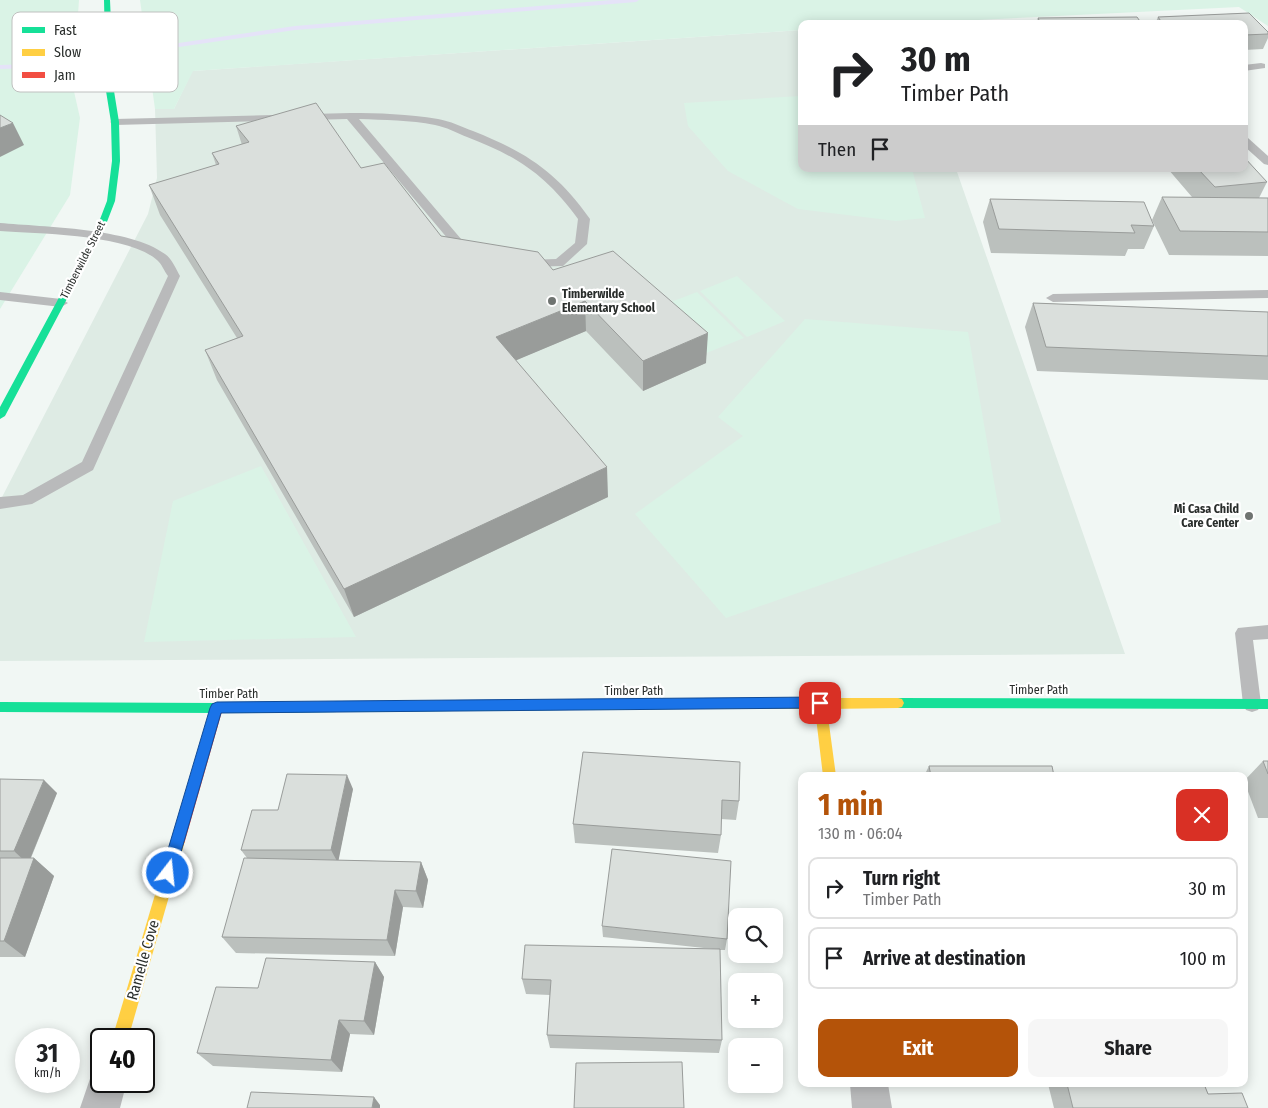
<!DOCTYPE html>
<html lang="en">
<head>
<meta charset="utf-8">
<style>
  body { margin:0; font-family:"Fira Sans Condensed",sans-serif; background:#f6f6f6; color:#202124; height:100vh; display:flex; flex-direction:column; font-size:19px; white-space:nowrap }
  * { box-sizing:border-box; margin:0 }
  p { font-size:16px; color:#757577 }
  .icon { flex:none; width:28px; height:28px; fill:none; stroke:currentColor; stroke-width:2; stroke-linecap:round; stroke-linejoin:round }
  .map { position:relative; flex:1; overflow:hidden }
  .sheet { position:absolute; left:798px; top:772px; width:450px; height:315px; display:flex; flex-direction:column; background:#fff; border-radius:10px; box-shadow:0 2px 12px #0003 }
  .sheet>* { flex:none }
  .hud { position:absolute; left:798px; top:20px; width:450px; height:152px; border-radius:10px; box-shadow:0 2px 12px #0003; background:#fff; color:#202124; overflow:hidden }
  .controls { position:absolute; left:728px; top:908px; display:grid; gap:10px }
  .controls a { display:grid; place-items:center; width:55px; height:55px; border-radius:10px; background:#fff; box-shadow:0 2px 12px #0003; font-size:25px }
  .speed { position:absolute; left:15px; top:1028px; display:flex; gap:10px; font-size:25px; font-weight:700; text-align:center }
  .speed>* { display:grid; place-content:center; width:65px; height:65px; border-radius:50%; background:#fff; box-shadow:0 2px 12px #0003; line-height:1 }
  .speed small { font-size:12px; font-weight:400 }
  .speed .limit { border:2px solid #111; border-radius:8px; background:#fff; color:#111 }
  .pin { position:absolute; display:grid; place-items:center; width:42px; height:42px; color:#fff; margin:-21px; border-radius:10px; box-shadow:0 2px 8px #0006 }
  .me { position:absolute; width:55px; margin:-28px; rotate:16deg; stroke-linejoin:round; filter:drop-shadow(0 0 4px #0008) }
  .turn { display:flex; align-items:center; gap:18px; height:105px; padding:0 20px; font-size:22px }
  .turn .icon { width:65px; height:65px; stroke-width:2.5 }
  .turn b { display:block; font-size:35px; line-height:42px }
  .then { display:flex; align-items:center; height:48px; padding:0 20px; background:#0003; gap:10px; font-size:19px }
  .round { display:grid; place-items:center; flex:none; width:52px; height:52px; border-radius:10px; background:#f6f6f6 }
  .head { display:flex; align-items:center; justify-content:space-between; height:85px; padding:0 20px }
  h1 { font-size:30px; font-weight:700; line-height:38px; color:#b45309 }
  .primary-button { display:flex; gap:10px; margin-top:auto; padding:10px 20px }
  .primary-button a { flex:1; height:58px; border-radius:10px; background:#b45309; color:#fff; font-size:20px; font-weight:700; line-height:58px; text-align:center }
  .primary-button a+a { background:#f6f6f6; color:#202124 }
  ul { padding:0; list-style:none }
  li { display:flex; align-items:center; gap:15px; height:62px; margin:0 10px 8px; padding:0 10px; border:2px solid #e0e0e0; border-radius:10px }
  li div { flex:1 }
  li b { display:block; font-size:19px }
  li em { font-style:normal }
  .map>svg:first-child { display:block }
</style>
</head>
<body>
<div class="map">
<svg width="1268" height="1108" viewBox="0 0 1268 1108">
  <rect width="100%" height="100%" fill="#f1f7f4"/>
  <path fill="#deebe4" d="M 801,30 L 801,169 L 956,169 L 1125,654 L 0,661 L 0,501 L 148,214 L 157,178 L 155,109 L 174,109 L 192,71 Z"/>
  <g fill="#daf3e6">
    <path d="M 0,0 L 79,0 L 73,87 L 80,118 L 70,195 L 0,309 Z"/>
    <path d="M 140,0 L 1268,0 L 1268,26 L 1239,7 L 898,24 L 801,24 L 801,30 L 193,71 L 174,109 L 155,109 Z"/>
    <path d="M 801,96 L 801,169 L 912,169 L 925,218 L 896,221 L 798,209 L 728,171 L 688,126 L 684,103 Z"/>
    <path d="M 737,276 L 785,321 L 747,337 L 700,291 Z"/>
    <path d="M 697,292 L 744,338 L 704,354 L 658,307 Z"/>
    <path d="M 805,319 L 968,332 L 1001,522 L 726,618 L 635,514 L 743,436 L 718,417 Z"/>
    <path d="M 261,466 L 356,637 L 144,642 L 173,501 Z"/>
  </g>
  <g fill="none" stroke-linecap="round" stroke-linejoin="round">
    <path fill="#e5e3f8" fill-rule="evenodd" d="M 612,0 L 639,0 L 636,2 L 295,30 L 165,49 L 67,67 L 0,69 L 0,65 L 67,63 L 165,45 L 295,26 Z"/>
    <g fill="#b9babb" fill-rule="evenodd">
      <path d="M 1261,63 L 1265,64 L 1265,68 L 1244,71 L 1244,65 Z"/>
      <path d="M 350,113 C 379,113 408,114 438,119 C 450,121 462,127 473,131 C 526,152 557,172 590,219 L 587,244 L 563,266 L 523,267 L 521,264 L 527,260 L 556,259 L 575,243 L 578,219 C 546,175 517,156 467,137 C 457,133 446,127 435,125 C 410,120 384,120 359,119 L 467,246 L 476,251 L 474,254 L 470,255 L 459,252 L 347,119 L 115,125 L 110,122 L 115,119 Z"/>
      <path d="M 1244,137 L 1248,138 L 1268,156 L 1268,165 L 1264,164 L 1244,146 Z"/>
      <path d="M 0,223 C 44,227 130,228 165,254 C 172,259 176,269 180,276 L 93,470 L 32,504 L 0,509 L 0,497 L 23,495 L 82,462 L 168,276 C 164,271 162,264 157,260 C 127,234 40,234 0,231 Z"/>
      <path d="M 1268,290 L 1268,298 L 1053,302 L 1046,298 L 1053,294 Z"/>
      <path d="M 0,292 L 61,299 L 68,303 L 61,307 L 0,300 Z"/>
      <path d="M 1268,625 L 1268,639 L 1253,640 L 1261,704 L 1258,710 L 1252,712 L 1246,710 L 1243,704 L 1235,633 L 1238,628 Z"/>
    </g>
    <g fill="#b9babb" fill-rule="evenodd">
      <path d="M 101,1064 L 101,1081 L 127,1081 L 120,1108 L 80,1108 L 94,1067 Z"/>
      <path d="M 850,1084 L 888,1084 L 892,1108 L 852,1108 Z"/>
    </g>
    <g fill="#16e098" fill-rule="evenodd">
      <path d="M 104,0 L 110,0 L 114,91 L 119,122 L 120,161 L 115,201 L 105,227 L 5,416 L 0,419 L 0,407 L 97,227 L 107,201 L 112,161 L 111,122 L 106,91 Z"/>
      <path d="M 898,698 L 1268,699 L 1268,709 L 898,708 L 894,707 L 892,703 L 894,699 Z"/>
      <path d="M 678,699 L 682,700 L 684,704 L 682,708 L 678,709 L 217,713 L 0,712 L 0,702 L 217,703 Z"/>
    </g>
    <g fill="#ffcf43" fill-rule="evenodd">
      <path d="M 820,698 L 898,698 L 902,699 L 904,703 L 902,707 L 898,708 L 827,709 L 836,776 L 823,776 L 815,709 L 678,709 L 674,708 L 672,704 L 674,700 L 678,699 Z"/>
      <path d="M 178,834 L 183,836 L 185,841 L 128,1039 L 112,1039 L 171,841 L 173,836 Z"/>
    </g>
    <path fill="#f24e42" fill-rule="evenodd" d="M 217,703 L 221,704 L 223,708 L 185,841 L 183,846 L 178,848 L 173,846 L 171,841 L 211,708 L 213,704 Z"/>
  </g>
  <g fill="#bbc0bd">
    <path d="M 1249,13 L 1268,32 L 1268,38 L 1263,49 L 1244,50 L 1244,24 L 1155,24 L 1158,17 Z"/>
    <path d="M 1038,18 L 1142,24 L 1036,24 Z"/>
    <path d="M 236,126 L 361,168 L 441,236 L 553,270 L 706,363 L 643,391 L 586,331 L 516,360 L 608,497 L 354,617 L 217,380 L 205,350 L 237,338 L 160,215 L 149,185 L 216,165 L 212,153 L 242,145 Z"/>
    <path d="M 1168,169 L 1244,169 L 1267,182 L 1259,198 L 1268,198 L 1268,256 L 1169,255 L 1152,220 L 1162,197 L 1192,197 Z"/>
    <path d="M 990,199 L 1154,226 L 1144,249 L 1128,249 L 1125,256 L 991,253 L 983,222 Z"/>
    <path d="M 1033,303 L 1268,312 L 1268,380 L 1037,371 L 1025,327 Z"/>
    <path d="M 583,752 L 739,801 L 736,820 L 721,819 L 721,835 L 718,853 L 575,843 L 573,824 Z"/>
    <path d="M 1263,761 L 1268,761 L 1268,818 L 1258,818 L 1244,781 Z"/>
    <path d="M 929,766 L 1054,776 L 924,776 Z"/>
    <path d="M 0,779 L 57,793 L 31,858 L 34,858 L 54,876 L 25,957 L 0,957 Z"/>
    <path d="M 353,789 L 338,860 L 421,862 L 428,880 L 423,908 L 403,907 L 395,956 L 236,953 L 222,937 L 247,858 L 241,850 Z"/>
    <path d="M 602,926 L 727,939 L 725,950 L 720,950 L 722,1040 L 719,1053 L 550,1048 L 547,1035 L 550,995 L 526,994 L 522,979 L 713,949 L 603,937 Z"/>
    <path d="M 375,962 L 384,977 L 374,1035 L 350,1034 L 342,1072 L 213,1066 L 197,1053 L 258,988 Z"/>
    <path d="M 1048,1084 L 1204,1084 L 1208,1094 L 1248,1108 L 1054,1108 Z"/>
  </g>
  <g fill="#999c9a">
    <path d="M 13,123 L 24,145 L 0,157 L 0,128 Z"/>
    <path d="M 585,301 L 586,331 L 500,367 L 496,337 Z"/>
    <path d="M 708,333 L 706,363 L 643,391 L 643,361 Z"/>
    <path d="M 607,467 L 608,497 L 354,617 L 344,589 Z"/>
    <path d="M 347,775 L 353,789 L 338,863 L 331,850 Z"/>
    <path d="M 44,780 L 57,793 L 28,864 L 14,851 Z"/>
    <path d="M 34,858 L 54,876 L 25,957 L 4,941 Z"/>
    <path d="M 421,862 L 428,880 L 423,908 L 416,891 Z"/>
    <path d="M 395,890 L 403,907 L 395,956 L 387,940 Z"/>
    <path d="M 375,962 L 384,977 L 374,1035 L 364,1021 Z"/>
    <path d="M 339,1020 L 350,1034 L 342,1072 L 331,1060 Z"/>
    <path d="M 374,1097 L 380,1105 L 380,1108 L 372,1108 Z"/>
  </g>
  <g fill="#dadfdc" stroke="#999c9a">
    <path d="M 1249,13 L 1268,32 L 1268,34 L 1244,35 L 1244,24 L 1163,24 L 1158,17 Z"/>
    <path d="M 1137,17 L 1142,24 L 1041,24 L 1038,18 Z"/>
    <path d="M 316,103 L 361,168 L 384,163 L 441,236 L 538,252 L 553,270 L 613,251 L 708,333 L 643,361 L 585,301 L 496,337 L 607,467 L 344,589 L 205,350 L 243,336 L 149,185 L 219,164 L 212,153 L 249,142 L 236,126 Z"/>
    <path d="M 0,115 L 13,123 L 0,128 Z"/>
    <path d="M 1244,157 L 1267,182 L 1215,187 L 1198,169 L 1244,169 Z"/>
    <path d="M 1162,197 L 1268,198 L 1268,232 L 1180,231 Z"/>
    <path d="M 990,199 L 1144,202 L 1154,226 L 1131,225 L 1135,233 L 999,229 Z"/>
    <path d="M 1033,303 L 1268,312 L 1268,356 L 1046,347 Z"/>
    <path d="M 583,752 L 740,762 L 739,801 L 722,800 L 721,835 L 573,824 Z"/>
    <path d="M 1263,761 L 1268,761 L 1268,774 Z"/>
    <path d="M 929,766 L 1052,766 L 1054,776 L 931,776 Z"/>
    <path d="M 287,774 L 347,775 L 331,850 L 241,850 L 252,810 L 278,810 Z"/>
    <path d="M 0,779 L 44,780 L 14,851 L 0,851 Z"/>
    <path d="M 612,849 L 731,861 L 727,939 L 602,926 Z"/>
    <path d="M 0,858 L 34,858 L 4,941 L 0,941 Z"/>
    <path d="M 244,858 L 421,862 L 416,891 L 395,890 L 387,940 L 222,937 Z"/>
    <path d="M 525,945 L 720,949 L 722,1040 L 547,1035 L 551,980 L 522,979 Z"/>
    <path d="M 266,958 L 375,962 L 364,1021 L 339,1020 L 331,1060 L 197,1053 L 216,987 L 258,988 Z"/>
    <path d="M 682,1062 L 684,1108 L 574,1108 L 576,1063 Z"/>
    <path d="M 1067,1084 L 1204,1084 L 1208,1094 L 1242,1093 L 1248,1108 L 1073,1108 Z"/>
    <path d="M 251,1092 L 374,1097 L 372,1108 L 247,1108 Z"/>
  </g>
  <path fill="#1a73e8" stroke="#114b97" d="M 820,697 L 825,699 L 827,703 L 825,707 L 820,708 L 221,713 L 175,873 L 173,878 L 168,880 L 163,878 L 161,873 L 210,708 L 212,704 L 217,702 Z"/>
  <g fill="#6f7471" stroke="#fff" stroke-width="2">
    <circle cx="552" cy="301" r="5"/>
    <circle cx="1249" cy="516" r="5"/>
  </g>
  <g text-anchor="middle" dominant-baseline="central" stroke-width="4.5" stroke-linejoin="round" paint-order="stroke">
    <g font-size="11" fill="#292d2b" stroke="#fff">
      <text transform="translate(83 260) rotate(-63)">Timberwilde Street</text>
    </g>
    <g font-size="12" font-weight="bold" fill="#292d2b" stroke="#fff" text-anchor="start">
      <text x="562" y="294">Timberwilde<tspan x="562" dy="14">Elementary School</tspan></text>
      <text x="1239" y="509" text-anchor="end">Mi Casa Child<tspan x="1239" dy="14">Care Center</tspan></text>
    </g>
    <g font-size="12" fill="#292d2b" stroke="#fff">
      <text x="1039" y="690">Timber Path</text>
      <text x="634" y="691">Timber Path</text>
      <text x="229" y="694">Timber Path</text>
    </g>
    <g font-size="15" fill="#292d2b" stroke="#fff">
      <text transform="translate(143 960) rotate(-74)">Ramelle Cove</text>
    </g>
  </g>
  <rect x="12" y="12" width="166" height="80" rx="8" fill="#fff" stroke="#bfc0bf" stroke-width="1"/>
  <rect x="22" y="27" width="23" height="6" fill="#16e098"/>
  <rect x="22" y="49" width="23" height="7" fill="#ffcf43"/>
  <rect x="22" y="72" width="23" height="6" fill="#f24e42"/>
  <g font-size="14" fill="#292d2b">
    <text x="54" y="35">Fast</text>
    <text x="54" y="57">Slow</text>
    <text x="54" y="80">Jam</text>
  </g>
</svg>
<div class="controls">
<a><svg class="icon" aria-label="search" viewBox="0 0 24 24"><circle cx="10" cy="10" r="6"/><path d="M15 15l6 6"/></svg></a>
<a>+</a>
<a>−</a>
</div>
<div class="speed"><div>31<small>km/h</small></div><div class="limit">40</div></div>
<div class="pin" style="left:820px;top:703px;background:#d93025"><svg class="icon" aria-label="arrive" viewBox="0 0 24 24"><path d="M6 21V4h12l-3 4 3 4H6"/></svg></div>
<svg class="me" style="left:168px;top:873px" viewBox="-20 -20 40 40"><circle r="17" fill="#1a73e8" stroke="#fff" stroke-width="3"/><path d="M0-11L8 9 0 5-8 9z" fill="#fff"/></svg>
<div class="hud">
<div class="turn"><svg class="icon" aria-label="right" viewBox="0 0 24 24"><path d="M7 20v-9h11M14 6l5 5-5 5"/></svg><div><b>30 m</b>Timber Path</div></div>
<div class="then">Then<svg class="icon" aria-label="arrive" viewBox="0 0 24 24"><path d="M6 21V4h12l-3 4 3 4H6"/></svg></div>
</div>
<section class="sheet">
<div class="head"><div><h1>1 min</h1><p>130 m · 06:04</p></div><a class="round" style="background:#d93025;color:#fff"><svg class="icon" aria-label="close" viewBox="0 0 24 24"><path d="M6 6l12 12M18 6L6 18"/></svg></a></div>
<ul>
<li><svg class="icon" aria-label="right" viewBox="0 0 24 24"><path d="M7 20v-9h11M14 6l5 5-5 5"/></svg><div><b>Turn right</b><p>Timber Path</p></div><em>30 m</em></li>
<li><svg class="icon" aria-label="arrive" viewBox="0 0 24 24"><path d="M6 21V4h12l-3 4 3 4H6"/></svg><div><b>Arrive at destination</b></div><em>100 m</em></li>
</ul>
<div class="primary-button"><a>Exit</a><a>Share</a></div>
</section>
</div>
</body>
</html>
